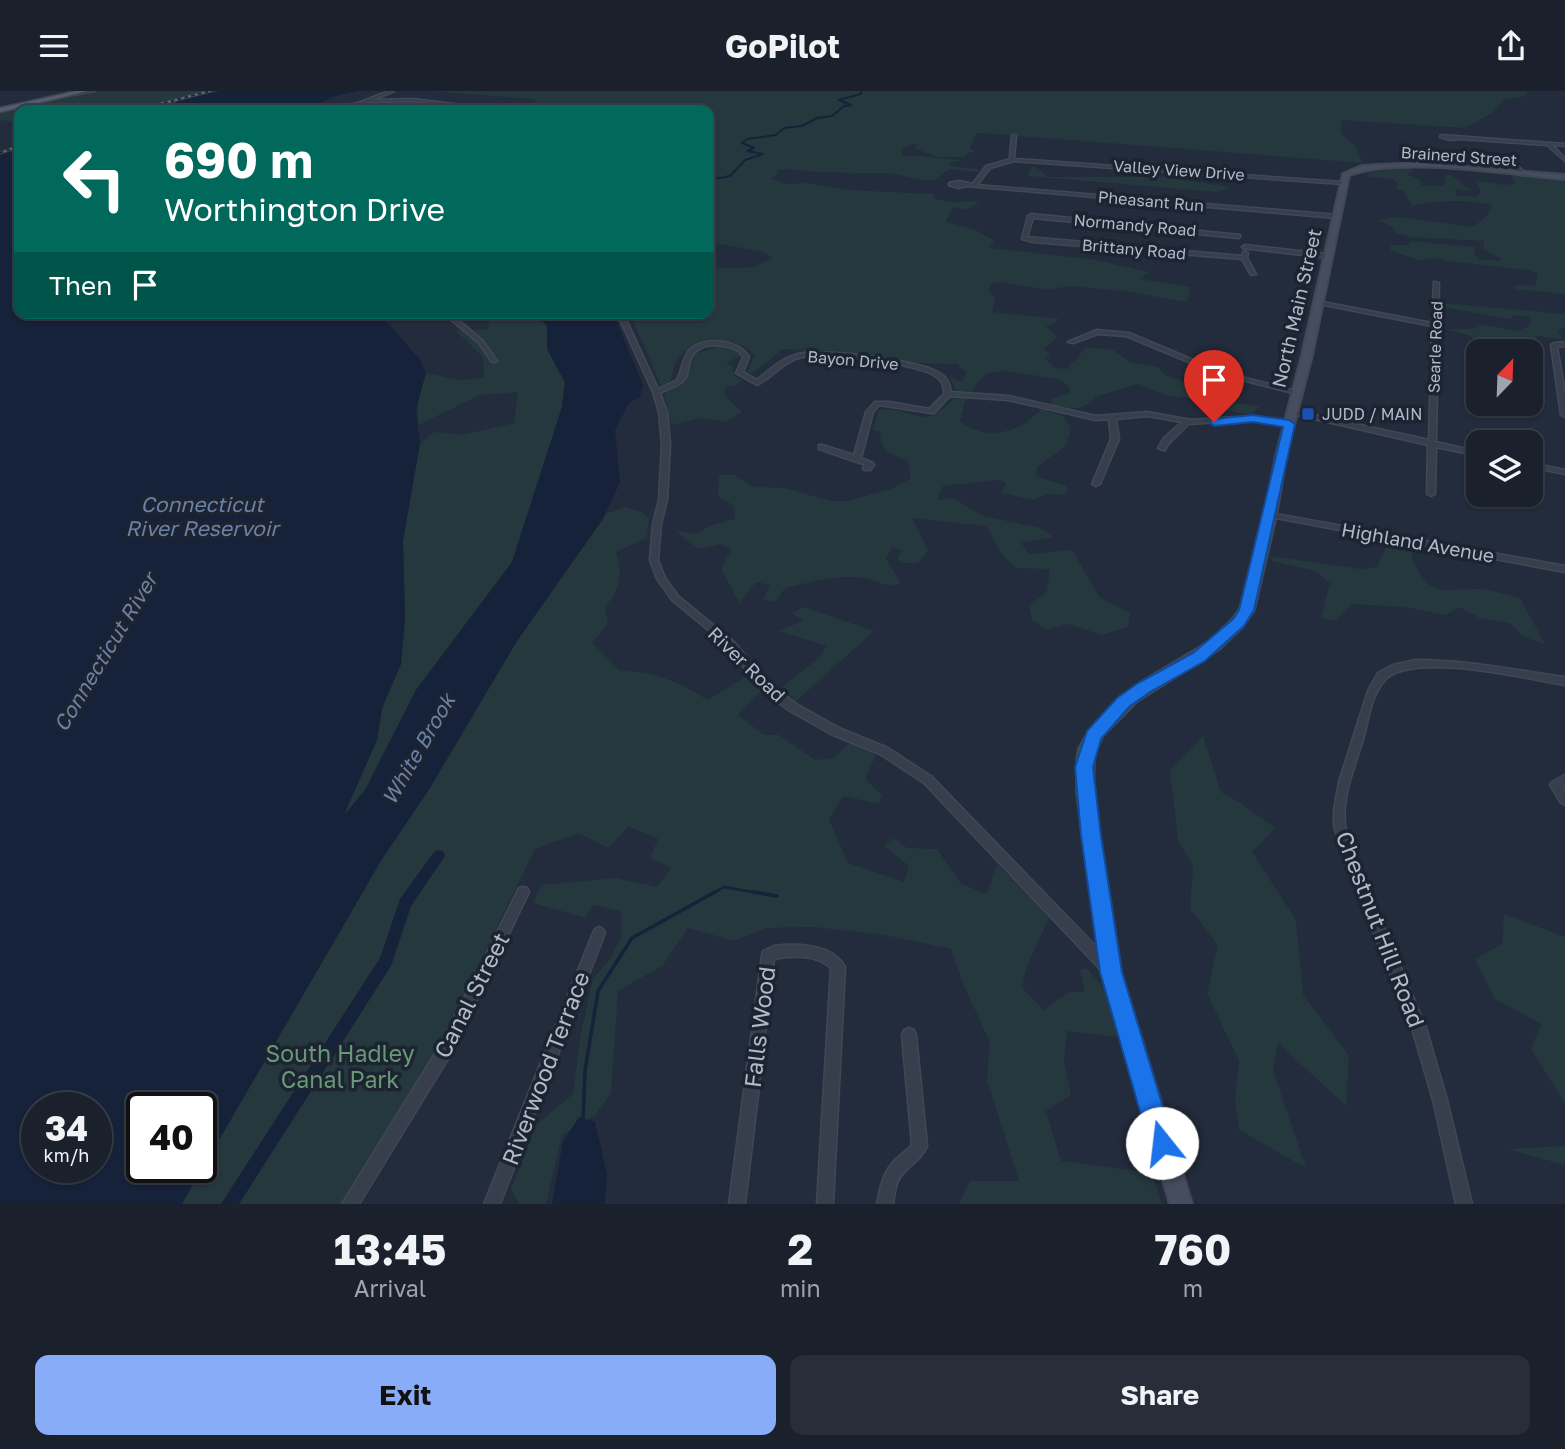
<!DOCTYPE html>
<html lang="en">
<head>
<meta charset="utf-8">
<style>
  body { margin:0; font-family:"Golos Text",sans-serif; background:#272e39; color:#f1f3f6; height:100vh; display:flex; flex-direction:column; font-size:26px; white-space:nowrap }
  * { box-sizing:border-box; margin:0 }
  p { font-size:23px; color:#9fa3aa }
  .icon { flex:none; width:38px; height:38px; fill:none; stroke:currentColor; stroke-width:2; stroke-linecap:round; stroke-linejoin:round }
  .map { position:relative; height:1113px; overflow:hidden }
  .details { display:flex; flex-direction:column; background:#1a212d; flex:1 }
  .details>* { flex:none }
  .guide { position:absolute; left:14px; top:14px; width:700px; height:214px; border-radius:14px; box-shadow:0 2px 5px #0004,0 0 0 2px #383e49; background:#00695c; color:#fff; overflow:hidden }
  .needle { width:46px; rotate:23deg }
  .buttons { position:absolute; left:1466px; top:248px; display:grid; gap:14px }
  .buttons a { display:grid; place-items:center; width:77px; height:77px; border-radius:14px; background:#1a212d; box-shadow:0 2px 5px #0004,0 0 0 2px #383e49; font-size:35px }
  .speed { position:absolute; left:21px; top:1001px; display:flex; gap:14px; font-size:35px; font-weight:700; text-align:center }
  .speed>* { display:grid; place-content:center; width:91px; height:91px; border-radius:50%; background:#1a212d; box-shadow:0 2px 5px #0004,0 0 0 2px #383e49; line-height:1 }
  .speed small { font-size:18px; font-weight:400 }
  .speed .limit { border:4px solid #111; border-radius:10px; background:#fff; color:#111 }
  .pin { position:absolute; display:grid; place-items:center; width:60px; height:60px; color:#fff; margin:-72px -30px; border-radius:50% 50% 50% 0; rotate:-45deg; box-shadow:0 0 7px #0007 }
  .pin .icon { rotate:45deg }
  .me { position:absolute; width:77px; margin:-38px; rotate:344deg; stroke-linejoin:round; filter:drop-shadow(0 0 5px #0008) }
  .turn { display:flex; align-items:center; gap:24px; height:147px; padding:0 35px; font-size:32px }
  .turn .icon { width:91px; height:91px; stroke-width:2.5 }
  .turn b { display:block; font-size:49px; line-height:60px }
  .then { display:flex; align-items:center; height:66px; padding:0 35px; background:#0003; gap:14px; font-size:26px }
  .eta { display:flex; justify-content:space-evenly; align-items:center; height:119px; text-align:center }
  .eta b { font-size:42px; font-weight:700; line-height:49px }
  .button { display:flex; gap:14px; margin-top:auto; padding:14px 35px }
  .button a { flex:1; height:80px; border-radius:14px; background:#88acf7; color:#111; font-size:28px; font-weight:700; line-height:80px; text-align:center }
  .button a+a { background:#272e39; color:#f1f3f6 }
  header { display:flex; justify-content:space-between; align-items:center; height:91px; padding:0 35px; background:#1a212d; font-size:32px; font-weight:700 }
  .map>svg:first-child { display:block }
</style>
</head>
<body>
<header><svg class="icon" aria-label="menu" viewBox="0 0 24 24"><path d="M4 6h16M4 12h16M4 18h16"/></svg>GoPilot<svg class="icon" aria-label="share" viewBox="0 0 24 24"><path d="M12 15V3M7 8l5-5 5 5M5 13v7h14v-7"/></svg></header>
<div class="map">
<svg width="1565" height="1113" viewBox="0 0 1565 1113">
  <rect width="100%" height="100%" fill="#232c3c"/>
  <g fill="#25383d">
    <path d="M 89,0 L 220,0 L 179,10 L 161,19 L 19,19 L 19,32 L 0,29 L 0,17 Z"/>
    <path d="M 427,0 L 1528,0 L 1525,5 L 1504,9 L 1492,22 L 1465,37 L 1342,29 L 1340,42 L 1355,54 L 1363,72 L 982,42 L 976,42 L 970,57 L 974,61 L 967,62 L 965,66 L 937,66 L 914,57 L 917,54 L 912,53 L 901,60 L 903,64 L 961,69 L 952,71 L 949,75 L 979,78 L 978,81 L 949,78 L 934,90 C 916,89 897,82 880,82 C 848,82 817,82 786,78 L 777,80 L 778,83 L 771,88 L 787,93 L 806,92 L 847,99 L 934,103 L 934,108 L 953,111 L 976,110 L 978,112 L 967,119 L 953,116 L 946,131 L 973,138 L 994,149 L 990,157 L 1091,168 L 1149,181 L 1139,188 L 1190,196 L 1187,211 L 1123,200 L 1069,195 L 1048,199 L 1003,191 L 991,193 L 988,199 L 995,207 L 992,221 L 1060,228 L 1046,236 L 1058,246 L 1044,258 L 1051,264 L 1045,266 C 1050,275 1059,280 1070,277 L 1069,273 L 1077,268 L 1085,256 L 1113,259 L 1131,272 L 1158,276 L 1165,284 L 1197,295 L 1191,301 L 1225,311 L 1260,315 L 1252,324 L 1225,319 L 1219,311 L 1165,304 L 1137,293 L 1095,306 C 1084,321 1068,318 1051,314 L 1052,308 L 1070,302 L 1070,297 L 1059,288 L 1005,280 L 987,282 L 978,290 L 973,300 L 957,300 L 950,286 L 962,291 L 967,280 L 960,277 L 958,273 L 921,272 L 788,258 L 780,259 L 773,267 L 751,283 L 747,281 L 755,264 C 737,243 689,245 675,273 C 673,277 672,284 671,289 L 661,295 L 630,222 L 709,222 L 709,178 L 755,176 L 773,167 L 763,161 L 709,151 L 709,19 L 498,19 L 537,12 L 534,8 Z"/>
    <path d="M 1034,75 L 1048,86 L 1164,86 L 1230,96 L 1217,101 L 1028,85 L 1028,82 Z"/>
    <path d="M 1384,76 L 1406,76 L 1414,80 L 1407,83 L 1419,88 L 1422,95 L 1444,95 L 1446,84 L 1451,84 L 1472,101 L 1455,98 L 1456,104 L 1476,106 L 1481,101 L 1476,90 L 1505,94 L 1516,92 L 1510,83 L 1565,87 L 1565,203 L 1515,198 L 1516,194 L 1535,195 L 1538,182 L 1527,179 L 1447,170 L 1439,167 L 1420,169 L 1391,160 L 1391,154 L 1408,154 L 1411,150 L 1474,156 L 1474,162 L 1479,168 L 1500,170 L 1501,168 L 1483,158 L 1484,150 L 1410,146 L 1394,141 L 1391,135 L 1378,129 L 1398,126 L 1473,136 L 1487,125 L 1492,114 C 1466,108 1438,109 1412,115 L 1404,100 L 1395,97 L 1399,93 L 1392,88 L 1365,85 L 1373,81 L 1387,80 Z"/>
    <path d="M 1441,212 L 1565,223 L 1565,236 L 1558,240 L 1563,249 L 1535,244 L 1542,261 L 1546,265 L 1512,256 L 1507,261 L 1479,261 L 1479,263 L 1468,261 L 1473,246 L 1447,238 L 1474,238 L 1480,233 L 1517,240 L 1529,235 L 1531,226 L 1513,224 L 1511,228 L 1443,216 Z"/>
    <path d="M 484,222 L 535,222 L 547,235 L 547,258 L 565,291 L 562,316 L 512,471 L 416,599 L 365,699 L 342,727 L 377,649 L 382,617 L 401,573 L 405,526 L 403,450 L 420,352 L 434,341 L 462,344 L 514,332 L 518,301 L 480,304 L 418,334 L 418,305 L 426,282 L 459,289 L 484,287 L 483,266 L 456,240 L 489,238 L 488,226 Z"/>
    <path d="M 719,255 L 736,259 L 741,265 L 726,272 L 733,276 L 734,285 L 741,289 L 738,294 L 725,296 L 724,304 L 742,321 L 726,331 L 699,327 L 672,334 L 664,303 C 684,293 690,285 695,263 Z"/>
    <path d="M 966,307 L 960,330 C 986,352 1021,341 1041,318 L 1062,324 L 1071,337 L 1066,355 L 1037,376 L 1036,385 L 1067,395 L 1066,404 L 1046,403 L 1034,409 L 1002,402 L 1006,392 L 1000,389 L 943,395 L 937,409 L 953,407 L 983,425 L 1040,437 L 1054,446 L 1021,451 L 1028,463 L 1072,459 L 1100,507 L 1130,522 L 1128,536 L 1102,544 L 1068,533 L 1047,539 L 1032,529 L 1029,515 L 1047,500 L 1050,478 L 1017,477 L 1004,466 L 986,435 L 912,427 L 928,459 L 918,472 L 902,472 L 897,467 L 902,459 L 892,456 L 886,468 L 901,492 C 887,498 877,489 863,487 C 837,483 810,492 785,497 L 775,511 L 763,508 L 770,494 L 756,491 L 739,512 L 721,477 L 732,458 L 720,453 L 698,458 L 676,440 L 695,443 L 712,434 L 735,428 L 734,415 L 718,405 L 719,384 L 735,384 L 752,396 L 785,397 L 830,410 L 848,410 L 894,397 L 911,387 L 907,369 C 889,363 881,360 880,341 L 873,339 L 879,319 C 915,315 921,343 953,308 Z"/>
    <path d="M 625,416 L 642,421 L 649,427 L 647,447 L 616,461 C 623,484 621,498 605,516 L 608,533 L 592,552 L 620,580 C 654,580 679,591 708,609 L 745,586 L 761,600 L 738,624 L 764,644 L 779,644 L 815,669 L 835,667 L 849,652 L 876,664 L 865,688 L 882,705 L 879,713 L 843,705 L 829,728 L 848,772 L 904,791 L 909,775 L 884,755 L 893,747 L 907,757 L 937,758 L 961,793 L 987,803 L 997,773 L 1049,826 C 1040,850 1025,872 1022,897 L 1044,919 L 1069,901 L 1085,901 L 1080,879 L 1087,877 L 1106,900 L 1119,946 L 1067,940 L 1064,970 L 1071,1004 L 1046,1020 L 1061,1070 L 1152,1082 L 1162,1113 L 959,1113 L 970,1090 L 1019,1090 L 987,989 L 990,951 L 964,895 L 951,858 L 885,844 L 815,836 L 765,837 L 734,850 L 688,837 L 662,875 L 618,900 L 611,1002 L 595,1024 L 562,1044 L 546,1113 L 519,1113 L 511,1098 L 537,1033 L 573,1003 L 580,947 L 593,888 L 610,868 L 621,846 L 621,820 L 593,814 L 585,827 L 533,812 L 541,794 L 615,787 L 657,796 L 671,777 L 650,767 L 658,748 L 628,735 L 609,757 L 579,742 L 535,758 L 464,903 L 470,910 L 402,1029 L 341,1113 L 166,1113 L 201,1076 L 382,768 L 430,697 L 475,617 L 517,550 L 605,423 Z"/>
    <path d="M 1389,450 L 1414,455 L 1411,466 C 1432,508 1436,498 1477,498 C 1491,498 1507,504 1520,507 L 1545,553 L 1524,546 L 1510,532 L 1480,527 L 1459,516 L 1446,524 L 1405,516 L 1352,513 L 1336,530 L 1321,527 L 1330,492 L 1316,480 L 1272,470 L 1270,465 L 1360,478 L 1377,476 Z"/>
    <path d="M 804,516 L 874,540 L 796,610 L 782,596 L 819,567 L 827,555 L 778,540 L 803,530 L 792,522 Z"/>
    <path d="M 1203,645 L 1221,701 L 1242,713 L 1275,737 L 1252,761 L 1296,829 L 1303,904 L 1349,964 L 1346,1015 L 1278,952 L 1273,979 L 1306,1077 L 1239,1039 L 1235,1008 L 1239,970 L 1207,902 L 1218,854 L 1190,818 L 1193,775 L 1178,749 L 1170,679 Z"/>
    <path d="M 1504,823 L 1565,846 L 1565,1012 L 1531,958 L 1541,933 L 1495,908 L 1475,868 L 1502,853 Z"/>
    <path d="M 1565,1055 L 1565,1074 L 1507,1058 Z"/>
  </g>
  <g fill="#162239" fill-rule="evenodd">
    <path d="M 220,0 L 357,0 L 332,6 L 308,19 L 161,19 L 179,10 Z"/>
    <path d="M 19,59 L 19,222 L 374,222 L 388,232 L 421,270 L 426,282 L 416,319 L 420,352 L 403,450 L 405,526 L 401,573 L 382,617 L 377,649 L 344,724 L 365,699 L 416,599 L 512,471 L 562,316 L 565,291 L 547,258 L 547,235 L 535,222 L 613,222 L 643,294 L 640,306 L 629,312 L 615,339 L 620,391 L 603,428 L 517,550 L 430,697 L 382,768 L 182,1113 L 0,1113 L 0,64 ZM 37,1017 L 96,1017 L 96,1076 L 37,1076 ZM 142,1017 L 201,1017 L 201,1076 L 142,1076 Z"/>
    <path d="M 579,1026 L 595,1031 L 607,1083 L 605,1113 L 552,1113 L 563,1051 Z"/>
  </g>
  <g fill="none" stroke-linecap="round" stroke-linejoin="round">
    <path stroke="#162239" stroke-width="2" d="M 709,89 L 730,85 L 745,69 L 763,63 L 747,60 L 754,57 L 742,52 L 747,48 L 776,44 L 784,37 L 802,35 L 817,27 L 832,25 L 844,15 L 851,14 L 839,9 L 861,3 L 861,0"/>
    <path stroke="#162239" stroke-width="2.5" d="M 712,803 L 724,796 L 764,803"/>
    <g stroke="#162239" stroke-width="3.5">
      <path d="M 754,801 L 777,805"/>
      <path d="M 583,1028 L 585,980 L 598,900 L 632,847 L 715,801"/>
    </g>
    <path fill="#162239" fill-rule="evenodd" d="M 439,759 L 444,761 L 445,765 L 411,815 L 391,875 L 239,1113 L 221,1113 L 380,867 L 400,808 L 434,761 Z"/>
    <defs>
      <g id="street">
        <path d="M 86,0 L 95,0 L 73,4 L 71,3 Z"/>
        <path d="M 389,0 L 394,0 L 373,9 L 413,8 L 487,17 L 485,18 L 413,10 L 369,11 L 359,14 L 321,19 L 358,12 Z"/>
        <path d="M 1014,44 L 1016,45 L 1014,66 L 1015,68 L 1343,91 L 1345,92 L 1343,93 L 1014,70 L 990,77 L 977,94 L 1338,124 L 1338,126 L 1336,127 L 966,95 L 959,97 L 949,94 L 949,92 L 959,90 L 973,93 L 986,75 L 1011,68 L 1010,66 L 1012,45 Z"/>
        <path d="M 1441,44 L 1565,53 L 1565,55 L 1552,54 L 1565,67 L 1565,70 L 1547,54 L 1460,48 L 1450,49 L 1440,46 Z"/>
        <path d="M 1501,66 L 1517,68 L 1517,70 L 1514,71 L 1525,82 L 1525,84 L 1521,84 L 1509,72 L 1499,68 Z"/>
        <path d="M 1031,123 L 1240,144 L 1240,146 L 1238,147 L 1033,127 L 1027,146 L 1242,165 L 1243,161 L 1245,160 L 1248,162 L 1247,167 L 1256,183 L 1251,184 L 1242,168 L 1033,151 L 1022,148 L 1028,125 Z"/>
        <path d="M 1245,154 L 1328,163 L 1331,165 L 1328,167 L 1243,157 L 1242,156 Z"/>
        <path d="M 1434,191 L 1439,192 L 1436,351 L 1479,361 L 1479,365 L 1436,356 L 1435,403 L 1431,405 L 1427,403 L 1428,354 L 1292,323 L 1288,321 L 1292,319 L 1429,349 L 1432,235 L 1314,212 L 1317,210 L 1432,232 Z"/>
        <path d="M 443,222 L 450,222 L 483,250 L 497,270 L 496,271 L 492,271 L 479,252 Z"/>
        <path d="M 617,222 L 623,222 L 658,298 L 677,289 C 682,280 682,269 688,261 C 701,244 740,248 749,266 L 743,281 L 757,289 C 770,278 784,265 803,262 C 827,258 922,269 941,283 C 948,287 950,294 951,301 L 1008,305 L 1096,325 L 1147,321 L 1191,329 L 1253,325 L 1292,331 L 1293,333 L 1289,335 L 1253,329 L 1188,333 C 1181,343 1170,348 1165,359 L 1162,359 L 1158,357 L 1164,347 L 1182,331 L 1147,325 L 1116,328 L 1119,348 L 1100,393 L 1096,395 L 1092,393 L 1111,348 L 1109,328 L 1096,329 L 1008,309 L 950,305 L 934,322 L 931,322 L 879,314 L 873,321 L 861,367 L 873,372 L 874,374 L 870,379 L 864,379 L 863,377 L 865,374 L 863,373 L 819,358 L 819,354 L 822,354 L 854,364 L 866,321 L 875,311 L 890,311 L 929,318 L 944,303 C 944,297 943,292 939,288 C 924,272 824,262 802,266 C 784,270 773,286 757,294 L 736,282 L 743,266 L 740,261 C 726,253 699,249 691,268 C 688,275 689,283 684,289 C 679,295 667,298 660,302 L 667,321 L 670,353 L 667,409 L 661,433 L 658,469 L 665,487 L 678,505 L 734,551 L 768,592 L 798,614 L 841,638 L 888,657 L 932,686 L 1111,871 L 1113,875 L 1111,879 L 1106,881 L 1101,879 L 924,692 L 880,663 L 833,644 L 790,620 L 760,598 L 728,555 L 672,509 L 657,488 L 650,469 L 653,433 L 659,409 L 662,353 L 659,321 L 653,301 Z"/>
        <path d="M 1097,239 L 1129,242 L 1222,281 L 1300,301 L 1297,303 L 1218,283 L 1126,245 L 1098,243 L 1073,252 L 1068,251 Z"/>
        <path d="M 1565,251 L 1565,255 L 1557,256 L 1565,302 L 1565,326 L 1561,324 L 1551,254 L 1554,252 Z"/>
        <path d="M 1531,372 L 1565,379 L 1565,383 L 1531,376 Z"/>
        <path d="M 1267,422 L 1270,422 L 1565,475 L 1565,481 L 1270,426 L 1266,424 Z"/>
        <path d="M 1416,569 C 1467,569 1515,579 1565,586 L 1565,594 C 1527,588 1410,559 1384,590 C 1369,608 1368,635 1361,655 C 1353,680 1342,707 1345,733 C 1346,746 1352,757 1356,769 L 1426,937 L 1447,1009 L 1472,1113 L 1456,1113 L 1433,1009 L 1412,937 L 1344,769 L 1334,734 L 1334,719 L 1339,691 L 1368,600 L 1378,582 L 1393,574 Z"/>
        <path d="M 1565,684 L 1565,694 L 1563,695 L 1565,699 L 1565,714 L 1561,712 L 1550,694 L 1552,691 Z"/>
        <path d="M 523,796 L 527,797 L 529,801 L 451,963 L 359,1113 L 342,1113 L 441,953 L 519,797 Z"/>
        <path d="M 599,836 L 603,838 L 605,842 L 500,1113 L 484,1113 L 593,842 L 595,838 Z"/>
        <path d="M 783,854 C 805,853 834,855 845,876 L 833,1113 L 817,1113 L 831,877 C 817,864 792,864 774,868 L 745,1113 L 729,1113 L 762,864 L 763,860 L 774,855 Z"/>
        <path d="M 909,937 L 914,939 L 916,944 L 927,1055 C 921,1071 905,1075 898,1090 C 895,1097 894,1106 893,1113 L 877,1113 C 880,1097 883,1081 895,1069 C 900,1064 907,1060 912,1054 L 902,944 L 904,939 Z"/>
      </g>
      <path id="secondary" d="M 1416,72 L 1565,84 L 1565,88 C 1508,83 1401,65 1349,84 L 1312,264 L 1287,361 L 1276,424 L 1254,519 L 1242,536 L 1219,558 L 1137,610 L 1103,644 L 1094,663 L 1093,701 L 1121,881 L 1192,1113 L 1170,1113 L 1101,881 L 1077,701 L 1077,669 L 1079,658 L 1089,640 L 1123,605 L 1140,592 L 1209,551 L 1232,529 L 1240,518 L 1264,424 L 1277,361 L 1302,264 L 1343,83 L 1361,75 Z"/>
      <path id="primary" d="M 77,0 L 88,0 L 0,21 L 0,17 Z"/>
    </defs>
    <use href="#street" stroke="#404755" stroke-width="3"/>
    <use href="#secondary" stroke="#404755" stroke-width="4"/>
    <use href="#primary" stroke="#404755" stroke-width="3"/>
    <use href="#street" fill="#373e4c" fill-rule="evenodd"/>
    <use href="#secondary" fill="#454d5f" fill-rule="evenodd"/>
    <use href="#primary" fill="#555d6c" fill-rule="evenodd"/>
    <defs>
      <g id="rail">
        <path d="M 137,19 L 210,0"/>
        <path d="M 0,62 L 19,55"/>
      </g>
    </defs>
    <use href="#rail" stroke="#596273" stroke-width="2.5"/>
    <use href="#rail" stroke="#1c2331" stroke-width="2" stroke-dasharray="3.5" stroke-linecap="butt"/>
  </g>
  <path fill="#1a73e8" stroke="#114b97" stroke-width="2" d="M 1253,324 L 1289,329 L 1295,333 L 1254,519 L 1244,535 L 1205,570 L 1150,601 L 1129,616 L 1101,648 L 1093,676 L 1101,745 L 1122,881 L 1174,1052 L 1171,1061 L 1162,1065 L 1153,1061 L 1149,1052 L 1100,881 L 1081,745 L 1075,676 L 1087,640 L 1117,607 L 1138,592 L 1193,562 L 1233,528 L 1239,519 L 1283,336 L 1253,331 L 1214,335 L 1209,331 L 1214,328 Z"/>
  <rect fill="#1a4fb4" stroke="#1c2331" stroke-width="2.5" x="1301" y="316" width="14" height="14" rx="3.5"/>
  <g text-anchor="middle" dominant-baseline="central" stroke-width="7" stroke-linejoin="round" paint-order="stroke">
    <g font-size="16" fill="#b2b9c7" stroke="#1c2331">
      <text transform="translate(1459 65) rotate(4)">Brainerd Street</text>
      <text transform="translate(1179 79) rotate(4)">Valley View Drive</text>
      <text transform="translate(1151 110) rotate(5)">Pheasant Run</text>
      <text transform="translate(1135 134) rotate(5)">Normandy Road</text>
      <text transform="translate(1134 158) rotate(5)">Brittany Road</text>
      <text transform="translate(1435 256) rotate(-88)">Searle Road</text>
      <text transform="translate(853 269) rotate(5)">Bayon Drive</text>
    </g>
    <g font-size="16" fill="#b2b9c7" stroke="#1c2331" text-anchor="start">
      <text x="1322" y="323">JUDD / MAIN</text>
    </g>
    <g font-size="19" fill="#b2b9c7" stroke="#1c2331">
      <text transform="translate(1296 217) rotate(-77)">North Main Street</text>
      <text transform="translate(1418 451) rotate(10)">Highland Avenue</text>
      <text transform="translate(747 573) rotate(44)">River Road</text>
    </g>
    <g font-size="21" font-style="italic" fill="#6b81a6" stroke="#1c2331">
      <text x="202" y="413">Connecticut<tspan x="202" dy="24">River Reservoir</tspan></text>
      <text transform="translate(105 561) rotate(-59)">Connecticut River</text>
      <text transform="translate(418 658) rotate(-60)">White Brook</text>
    </g>
    <g font-size="23" fill="#b2b9c7" stroke="#1c2331">
      <text transform="translate(1381 838) rotate(69)">Chestnut Hill Road</text>
      <text transform="translate(471 904) rotate(-63)">Canal Street</text>
      <text transform="translate(759 936) rotate(-83)">Falls Wood</text>
      <text transform="translate(545 977) rotate(-69)">Riverwood Terrace</text>
    </g>
    <g font-size="23" fill="#699877" stroke="#1c2331">
      <text x="340" y="962">South Hadley<tspan x="340" dy="26">Canal Park</tspan></text>
    </g>
  </g>
</svg>
<div class="buttons">
<a><svg class="needle" viewBox="-14 -14 28 28"><path d="M0-13l5 13h-10z" fill="#e53935"/><path d="M0 13l5-13h-10z" fill="#9fa3aa"/></svg></a>
<a><svg class="icon" aria-label="layers" viewBox="0 0 24 24"><path d="M12 4l9 5-9 5-9-5zM3 14l9 5 9-5"/></svg></a>
</div>
<div class="speed"><div>34<small>km/h</small></div><div class="limit">40</div></div>
<div class="pin" style="left:1214px;top:331px;background:#d93025"><svg class="icon" aria-label="arrive" viewBox="0 0 24 24"><path d="M6 21V4h12l-3 4 3 4H6"/></svg></div>
<svg class="me" style="left:1162px;top:1052px" viewBox="-20 -20 40 40"><circle r="19" fill="#fff"/><path d="M0-13L10 11 0 6-10 11z" fill="#1a73e8"/></svg>
<div class="guide">
<div class="turn"><svg class="icon" aria-label="left" viewBox="0 0 24 24"><path d="M17 20v-9H6M10 6l-5 5 5 5"/></svg><div><b>690 m</b>Worthington Drive</div></div>
<div class="then">Then<svg class="icon" aria-label="arrive" viewBox="0 0 24 24"><path d="M6 21V4h12l-3 4 3 4H6"/></svg></div>
</div>
</div>
<section class="details">
<div class="eta">
<div><b>13:45</b><p>Arrival</p></div>
<div><b>2</b><p>min</p></div>
<div><b>760</b><p>m</p></div>
</div>
<div class="button"><a>Exit</a><a>Share</a></div>
</section>
</body>
</html>
